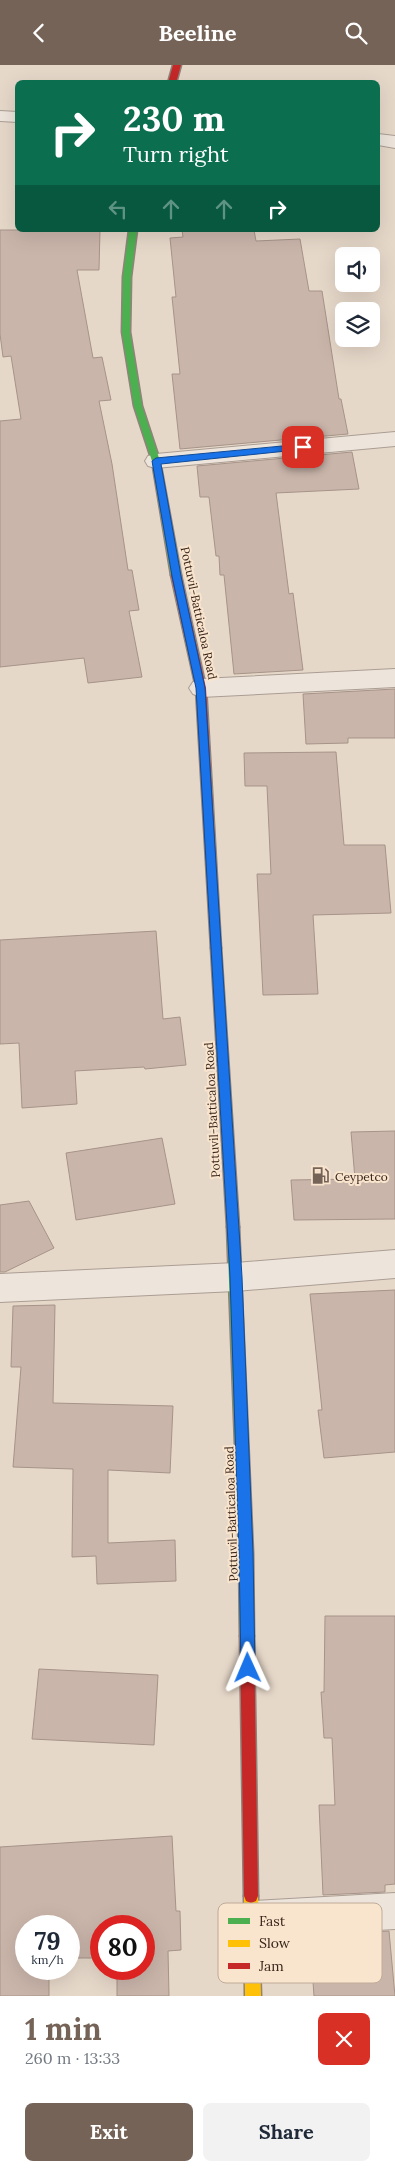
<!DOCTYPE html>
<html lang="en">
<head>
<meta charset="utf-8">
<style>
  body { margin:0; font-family:Lora,serif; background:#f2f2f3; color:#1f2937; height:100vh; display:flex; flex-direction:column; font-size:19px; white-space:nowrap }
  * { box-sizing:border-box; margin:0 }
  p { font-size:16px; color:#747a83 }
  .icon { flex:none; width:28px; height:28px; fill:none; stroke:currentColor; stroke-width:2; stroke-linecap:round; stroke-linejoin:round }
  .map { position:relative; height:1931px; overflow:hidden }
  .details { display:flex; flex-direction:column; background:#fff; flex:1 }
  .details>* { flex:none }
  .top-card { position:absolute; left:15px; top:15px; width:365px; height:152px; border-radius:8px; box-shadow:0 5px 20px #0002; background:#0b6e4f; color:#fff; overflow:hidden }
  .tools { position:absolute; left:335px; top:182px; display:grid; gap:10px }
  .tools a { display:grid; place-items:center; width:45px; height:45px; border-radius:8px; background:#fff; box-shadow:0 5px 20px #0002; font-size:25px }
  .speed { position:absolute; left:15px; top:1850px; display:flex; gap:10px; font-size:25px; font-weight:700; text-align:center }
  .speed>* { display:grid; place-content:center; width:65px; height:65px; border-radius:50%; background:#fff; box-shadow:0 5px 20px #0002; line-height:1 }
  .speed small { font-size:12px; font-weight:400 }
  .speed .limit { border:8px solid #d22; background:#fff; color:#111 }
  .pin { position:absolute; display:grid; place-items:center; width:42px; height:42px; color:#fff; margin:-21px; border-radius:10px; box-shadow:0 2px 8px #0006 }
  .me { position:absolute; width:55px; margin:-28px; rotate:359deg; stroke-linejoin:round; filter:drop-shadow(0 0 4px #0008) }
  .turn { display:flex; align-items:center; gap:18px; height:105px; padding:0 25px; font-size:22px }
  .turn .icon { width:65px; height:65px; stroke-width:2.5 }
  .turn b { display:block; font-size:35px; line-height:42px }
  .lanes { display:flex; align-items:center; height:48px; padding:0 25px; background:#0003; justify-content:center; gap:25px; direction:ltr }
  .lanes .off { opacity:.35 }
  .round { display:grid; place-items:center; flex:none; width:52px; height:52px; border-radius:8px; background:#f2f2f3 }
  .summary { display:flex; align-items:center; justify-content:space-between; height:85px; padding:0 25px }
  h1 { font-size:30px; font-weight:700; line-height:38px; color:#766358 }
  .cta { display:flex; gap:10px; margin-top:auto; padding:10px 25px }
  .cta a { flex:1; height:58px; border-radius:8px; background:#766358; color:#fff; font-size:20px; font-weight:700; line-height:58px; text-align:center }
  .cta a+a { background:#f2f2f3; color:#1f2937 }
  header { display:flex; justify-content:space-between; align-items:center; height:65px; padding:0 25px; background:#766358; color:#fff; font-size:22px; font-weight:700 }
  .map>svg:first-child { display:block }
</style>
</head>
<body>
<header><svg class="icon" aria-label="back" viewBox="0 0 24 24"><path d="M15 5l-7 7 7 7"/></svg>Beeline<svg class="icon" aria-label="search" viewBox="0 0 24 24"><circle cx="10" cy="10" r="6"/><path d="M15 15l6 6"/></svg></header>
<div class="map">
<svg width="395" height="1931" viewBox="0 0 395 1931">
  <rect width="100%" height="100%" fill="#e6d8c9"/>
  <g fill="#cab5aa" stroke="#a69389">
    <path d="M 0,165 L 100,165 L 99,205 L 77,205 L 93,293 L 102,292 L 111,335 L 99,336 L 112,399 L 128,505 L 132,505 L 139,545 L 129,546 L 142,612 L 88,618 L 84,593 L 0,602 L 0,356 L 21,354 L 11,291 L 3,292 L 0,269 Z"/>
    <path d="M 182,165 L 254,165 L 256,176 L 300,174 L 309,226 L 322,226 L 339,334 L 341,334 L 348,369 L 180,384 L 172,309 L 180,309 L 172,232 L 176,232 L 170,173 L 183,172 Z"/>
    <path d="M 352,387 L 359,424 L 276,428 L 289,529 L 293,528 L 303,605 L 234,609 L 224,510 L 220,510 L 219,491 L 216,491 L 209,432 L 200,432 L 197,401 Z"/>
    <path d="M 395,624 L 395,673 L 348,673 L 348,678 L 306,679 L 303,629 Z"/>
    <path d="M 336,687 L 344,780 L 385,780 L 391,848 L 313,850 L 318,929 L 263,930 L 257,809 L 271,809 L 267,721 L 245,721 L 244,688 Z"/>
    <path d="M 156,866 L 163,954 L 180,952 L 186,1000 L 145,1004 L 144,1002 L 75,1006 L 77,1039 L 22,1043 L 19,978 L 0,979 L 0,875 Z"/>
    <path d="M 395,1066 L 395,1154 L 294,1155 L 291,1115 L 355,1114 L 351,1067 Z"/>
    <path d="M 162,1073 L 175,1139 L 76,1155 L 66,1088 Z"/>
    <path d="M 29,1136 L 54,1183 L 5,1207 L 0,1207 L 0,1140 Z"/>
    <path d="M 395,1225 L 395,1387 L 324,1393 L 318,1345 L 322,1345 L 310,1229 Z"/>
    <path d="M 55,1240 L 53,1338 L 173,1341 L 170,1408 L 108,1405 L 108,1478 L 175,1475 L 176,1516 L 97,1519 L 96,1491 L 72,1492 L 73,1404 L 13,1402 L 21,1302 L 11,1302 L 13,1241 Z"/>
    <path d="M 325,1551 L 395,1551 L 395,1819 L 385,1820 L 385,1827 L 323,1830 L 319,1740 L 335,1740 L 332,1673 L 324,1673 L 321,1627 L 324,1627 Z"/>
    <path d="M 39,1604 L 158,1610 L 154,1680 L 32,1674 Z"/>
    <path d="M 172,1771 L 176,1846 L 180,1846 L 181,1885 L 168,1886 L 169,1931 L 117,1931 L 117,1904 L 144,1904 L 144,1861 L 101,1861 L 101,1893 L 69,1893 L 69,1861 L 26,1861 L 26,1904 L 49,1904 L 49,1931 L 0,1931 L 0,1782 Z"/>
    <path d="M 389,1866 L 395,1931 L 314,1931 L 310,1875 L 325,1874 L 325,1870 Z"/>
  </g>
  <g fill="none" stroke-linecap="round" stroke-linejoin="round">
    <defs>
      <g id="street">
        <path d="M 0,46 L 18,47 L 18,57 L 0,56 Z"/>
        <path d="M 378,69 L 395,71 L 395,83 L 378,80 Z"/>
        <path d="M 395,367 L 395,381 L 156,403 L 148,401 L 145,396 L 148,391 L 156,389 Z"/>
        <path d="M 395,604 L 395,622 L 201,632 L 193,629 L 189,623 L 193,617 L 201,614 Z"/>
        <path d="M 395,1185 L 395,1213 L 236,1226 L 0,1237 L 0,1209 L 236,1198 Z"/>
        <path d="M 395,1828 L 395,1864 L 252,1872 L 239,1867 L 234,1854 L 239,1841 L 252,1836 Z"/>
      </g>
      <g id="fast">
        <path d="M 129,165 L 137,165 L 131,212 L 130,267 L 142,341 L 160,396 L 181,510 L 176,513 L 171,510 L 152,396 L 134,341 L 122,267 L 123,212 Z"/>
        <path d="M 233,1156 L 237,1158 L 239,1162 L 253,1488 L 254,1571 L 252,1576 L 247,1578 L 242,1576 L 240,1571 L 239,1488 L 227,1162 L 229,1158 Z"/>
      </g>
      <g id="slow">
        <path d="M 216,878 L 220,880 L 221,883 L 239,1162 L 237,1166 L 233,1168 L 229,1166 L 227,1162 L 211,883 L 212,880 Z"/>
        <path d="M 251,1824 L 256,1826 L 258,1831 L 261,1931 L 245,1931 L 244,1831 L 246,1826 Z"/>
      </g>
      <g id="jam">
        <path d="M 173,0 L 181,0 L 176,18 L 168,18 Z"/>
        <path d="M 176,507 L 181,510 L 206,623 L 221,883 L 220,886 L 212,886 L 211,883 L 196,623 L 171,510 Z"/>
        <path d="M 247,1564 L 252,1566 L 254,1571 L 258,1831 L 256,1836 L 251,1838 L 246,1836 L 244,1831 L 240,1571 L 242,1566 Z"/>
      </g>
    </defs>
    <use href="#street" stroke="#ab9d93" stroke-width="2"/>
    <use href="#fast" stroke="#90837a" stroke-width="3"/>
    <use href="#slow" stroke="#90837a" stroke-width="3"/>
    <use href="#jam" stroke="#90837a" stroke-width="3"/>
    <use href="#street" fill="#ede5dc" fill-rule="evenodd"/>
    <use href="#fast" fill="#4caf50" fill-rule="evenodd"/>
    <use href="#slow" fill="#ffc107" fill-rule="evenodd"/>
    <use href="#jam" fill="#c62828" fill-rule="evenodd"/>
  </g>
  <path fill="#1a73e8" stroke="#114b97" d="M 303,379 L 306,380 L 306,384 L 161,399 L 181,511 L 205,623 L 242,1212 L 253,1488 L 255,1603 L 253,1608 L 248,1610 L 243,1608 L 241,1603 L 239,1488 L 230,1212 L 196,623 L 172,511 L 152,396 L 156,393 Z"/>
  <defs>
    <symbol id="fuel-bare" viewBox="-9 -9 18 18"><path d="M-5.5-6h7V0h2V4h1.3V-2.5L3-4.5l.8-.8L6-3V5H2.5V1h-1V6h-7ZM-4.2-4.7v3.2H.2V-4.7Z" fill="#766358" stroke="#f9e5cd" stroke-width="2.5" paint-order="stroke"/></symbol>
  </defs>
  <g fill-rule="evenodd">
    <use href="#fuel-bare" x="308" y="1098" width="25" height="25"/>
  </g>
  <g text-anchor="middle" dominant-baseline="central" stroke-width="4" stroke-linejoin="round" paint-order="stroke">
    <g font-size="12" fill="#39241b" stroke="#f9e5cd">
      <text transform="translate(199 548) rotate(78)">Pottuvil-Batticaloa Road</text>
      <text transform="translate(212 1045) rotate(-93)">Pottuvil-Batticaloa Road</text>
      <text transform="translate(231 1449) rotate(-92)">Pottuvil-Batticaloa Road</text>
    </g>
    <g font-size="12" fill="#39241b" stroke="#f9e5cd" text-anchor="start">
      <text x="335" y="1111">Ceypetco</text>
    </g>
  </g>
  <rect x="218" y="1838" width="164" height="80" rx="8" fill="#f9e5cd" stroke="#bfab98" stroke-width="1"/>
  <rect x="228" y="1853" width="22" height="6" fill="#4caf50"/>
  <rect x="228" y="1875" width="22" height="7" fill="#ffc107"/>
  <rect x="228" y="1898" width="22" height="6" fill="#c62828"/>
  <g font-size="14" fill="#39241b">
    <text x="259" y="1861">Fast</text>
    <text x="259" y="1883">Slow</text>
    <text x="259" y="1906">Jam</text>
  </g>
</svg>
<div class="tools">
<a><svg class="icon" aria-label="sound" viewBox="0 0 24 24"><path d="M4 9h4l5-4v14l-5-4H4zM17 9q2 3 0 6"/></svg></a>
<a><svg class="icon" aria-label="layers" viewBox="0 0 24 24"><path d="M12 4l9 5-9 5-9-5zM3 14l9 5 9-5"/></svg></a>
</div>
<div class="speed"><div>79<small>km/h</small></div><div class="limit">80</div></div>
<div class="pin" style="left:303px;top:382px;background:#d93025"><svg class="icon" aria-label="arrive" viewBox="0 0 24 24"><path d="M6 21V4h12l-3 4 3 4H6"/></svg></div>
<svg class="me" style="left:248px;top:1603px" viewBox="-20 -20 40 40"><path d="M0-17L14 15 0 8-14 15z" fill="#1a73e8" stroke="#fff" stroke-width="4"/></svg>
<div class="top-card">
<div class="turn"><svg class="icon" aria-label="right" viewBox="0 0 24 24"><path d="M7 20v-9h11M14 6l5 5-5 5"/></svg><div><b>230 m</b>Turn right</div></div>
<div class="lanes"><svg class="icon off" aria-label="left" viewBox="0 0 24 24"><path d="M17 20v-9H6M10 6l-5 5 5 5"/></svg><svg class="icon off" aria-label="ahead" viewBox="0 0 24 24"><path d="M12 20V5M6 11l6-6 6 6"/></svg><svg class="icon off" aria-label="ahead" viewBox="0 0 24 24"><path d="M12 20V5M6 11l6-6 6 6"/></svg><svg class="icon" aria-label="right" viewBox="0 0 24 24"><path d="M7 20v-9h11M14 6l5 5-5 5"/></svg></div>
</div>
</div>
<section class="details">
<div class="summary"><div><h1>1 min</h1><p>260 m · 13:33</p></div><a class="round" style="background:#d93025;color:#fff"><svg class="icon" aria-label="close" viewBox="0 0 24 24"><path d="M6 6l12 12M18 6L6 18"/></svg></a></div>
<div class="cta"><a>Exit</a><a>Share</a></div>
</section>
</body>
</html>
